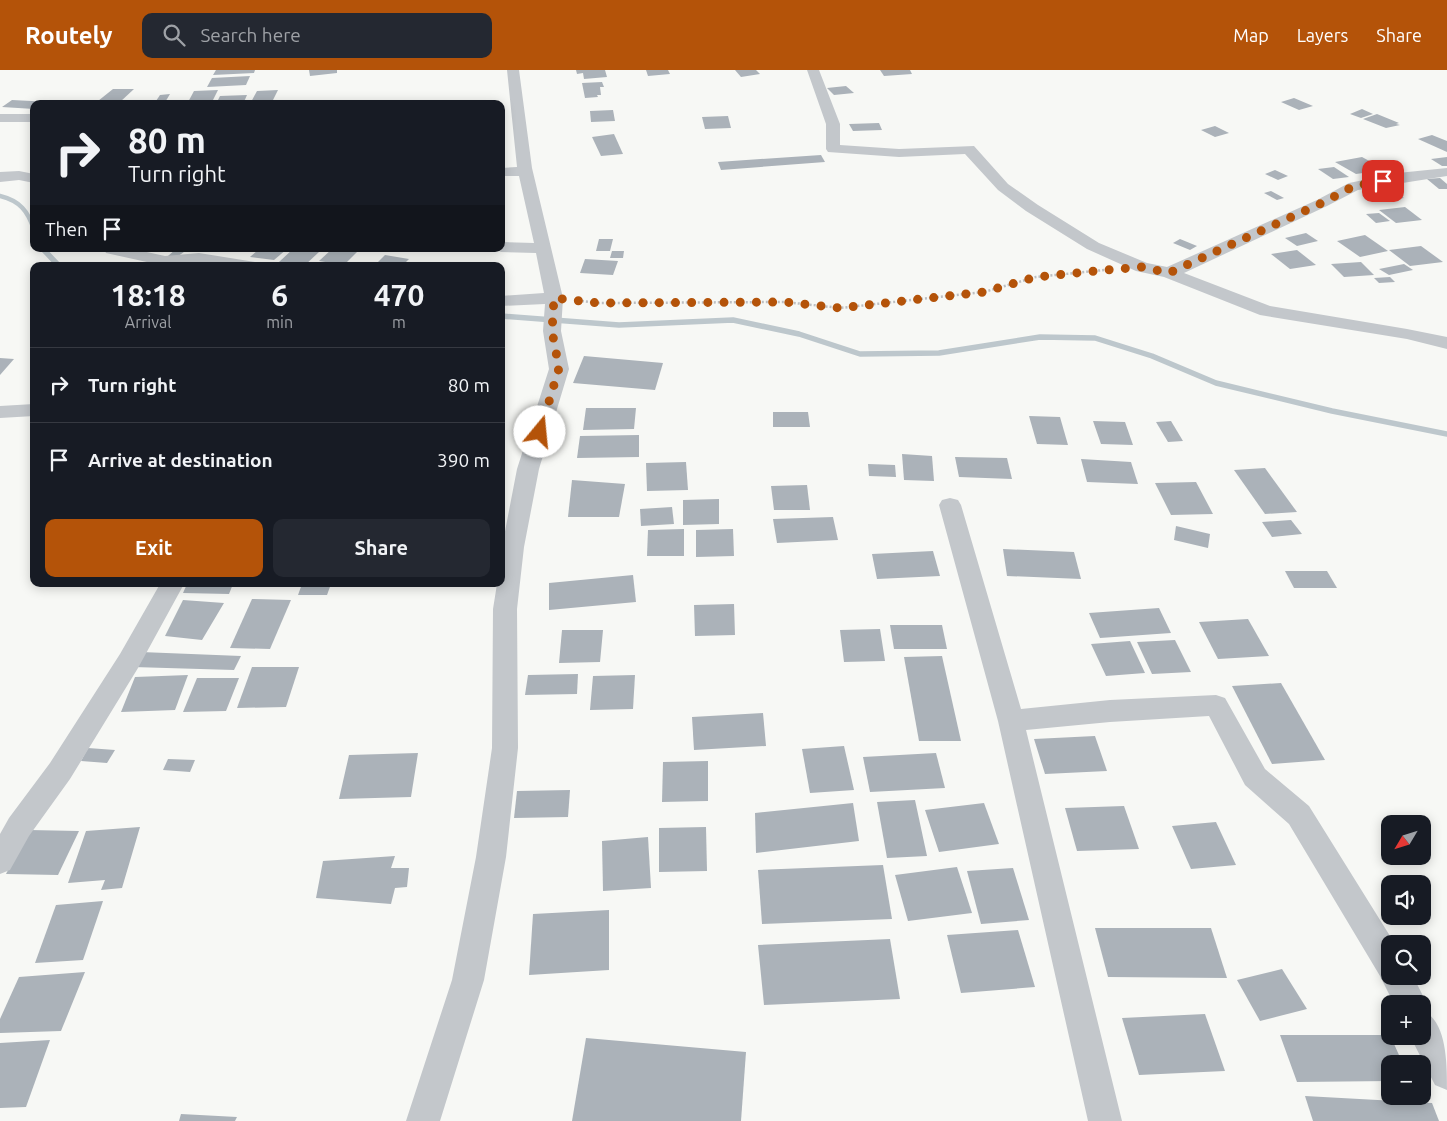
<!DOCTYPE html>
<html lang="en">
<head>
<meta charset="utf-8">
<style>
  body { margin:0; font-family:Ubuntu,sans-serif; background:#242831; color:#f1f3f6; height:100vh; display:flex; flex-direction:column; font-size:19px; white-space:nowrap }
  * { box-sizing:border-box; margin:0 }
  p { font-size:16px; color:#9ea1a6 }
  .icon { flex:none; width:28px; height:28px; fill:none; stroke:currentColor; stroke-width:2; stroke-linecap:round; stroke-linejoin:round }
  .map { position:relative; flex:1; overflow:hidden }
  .sheet { position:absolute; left:30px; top:192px; width:475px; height:325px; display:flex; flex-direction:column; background:#171b24; border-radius:10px; box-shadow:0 2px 12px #0003 }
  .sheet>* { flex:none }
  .top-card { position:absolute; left:30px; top:30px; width:475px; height:152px; border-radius:10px; box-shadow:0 2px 12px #0003; background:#171b24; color:#f1f3f6; overflow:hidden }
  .needle { width:32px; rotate:232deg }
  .controls { position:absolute; left:1381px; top:745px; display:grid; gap:10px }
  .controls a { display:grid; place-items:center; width:50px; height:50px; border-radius:10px; background:#171b24; box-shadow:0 2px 12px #0003; font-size:25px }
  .pin { position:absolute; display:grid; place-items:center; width:42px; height:42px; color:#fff; margin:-21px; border-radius:10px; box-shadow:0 2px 8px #0006 }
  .me { position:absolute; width:55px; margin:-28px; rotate:17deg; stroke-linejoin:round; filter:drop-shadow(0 0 4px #0008) }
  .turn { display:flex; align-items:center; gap:18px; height:105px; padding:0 15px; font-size:22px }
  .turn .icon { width:65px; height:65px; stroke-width:2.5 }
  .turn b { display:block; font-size:35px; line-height:42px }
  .then { display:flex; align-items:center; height:48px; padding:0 15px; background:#0003; gap:10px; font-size:19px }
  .eta { display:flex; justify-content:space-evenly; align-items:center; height:85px; text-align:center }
  .eta b { font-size:30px; font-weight:600; line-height:35px }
  .primary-button { display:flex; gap:10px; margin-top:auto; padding:10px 15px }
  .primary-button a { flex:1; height:58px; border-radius:10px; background:#b45309; color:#fff; font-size:20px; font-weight:600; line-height:58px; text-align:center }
  .primary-button a+a { background:#242831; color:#f1f3f6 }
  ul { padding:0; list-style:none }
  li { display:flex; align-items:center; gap:15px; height:75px; padding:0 15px; border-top:1px solid #363941 }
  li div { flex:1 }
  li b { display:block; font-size:19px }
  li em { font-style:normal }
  header { display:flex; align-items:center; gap:30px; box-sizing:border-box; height:70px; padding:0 25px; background:#b45309; color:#fff }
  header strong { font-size:24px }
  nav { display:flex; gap:28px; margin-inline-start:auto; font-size:18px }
  .search { width:350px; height:45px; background:#242831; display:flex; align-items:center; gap:12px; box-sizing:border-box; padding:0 18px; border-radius:10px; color:#9ea1a6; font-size:19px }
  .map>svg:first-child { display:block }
</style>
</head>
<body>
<header>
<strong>Routely</strong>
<div class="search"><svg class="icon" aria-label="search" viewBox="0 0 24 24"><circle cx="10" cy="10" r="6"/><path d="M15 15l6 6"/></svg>Search here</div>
<nav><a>Map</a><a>Layers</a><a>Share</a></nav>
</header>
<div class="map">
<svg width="1447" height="1051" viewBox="0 0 1447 1051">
  <rect width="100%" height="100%" fill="#f7f8f5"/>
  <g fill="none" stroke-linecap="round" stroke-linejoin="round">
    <path stroke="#bdc7cc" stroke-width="4.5" d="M 0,126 C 20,131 28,141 34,160"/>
    <g stroke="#bdc7cc" stroke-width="5.5">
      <path d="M 43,179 L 59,196"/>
      <path d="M 501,246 L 619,255 L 733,250 L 799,264 L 860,284 L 939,283 L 1040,267 L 1095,268 L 1152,286 L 1216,313 L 1332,341 L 1447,364"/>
    </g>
  </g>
  <g fill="#abb2b9">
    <path d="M 216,0 L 255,0 L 254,3 L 213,5 Z"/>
    <path d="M 309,0 L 337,0 L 337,3 L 310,6 Z"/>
    <path d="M 576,0 L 605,0 L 607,7 L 584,9 L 583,3 L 577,4 Z"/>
    <path d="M 646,0 L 668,0 L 670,4 L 648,6 Z"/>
    <path d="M 735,0 L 756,0 L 760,4 L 741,7 Z"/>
    <path d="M 880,0 L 910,0 L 912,4 L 884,6 Z"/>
    <path d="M 250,6 L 246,15 L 207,17 L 212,8 Z"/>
    <path d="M 602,12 L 604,17 L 600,17 L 601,25 L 597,25 L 598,27 L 585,28 L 582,13 Z"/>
    <path d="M 846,16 L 854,23 L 834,25 L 827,18 Z"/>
    <path d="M 113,19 L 134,19 L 120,32 L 98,31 Z"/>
    <path d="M 218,20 L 211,34 L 187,34 L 194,21 Z"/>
    <path d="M 278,20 L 271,34 L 250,34 L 257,21 Z"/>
    <path d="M 170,24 L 164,34 L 154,34 L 160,25 Z"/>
    <path d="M 247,25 L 243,34 L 216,34 L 220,26 Z"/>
    <path d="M 1294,28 L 1313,36 L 1299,40 L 1281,32 Z"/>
    <path d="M 12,30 L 51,32 L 51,34 L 34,34 L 34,39 L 2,37 Z"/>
    <path d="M 1362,39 L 1373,44 L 1361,48 L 1350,44 Z"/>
    <path d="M 613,40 L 615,51 L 591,52 L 590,41 Z"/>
    <path d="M 1377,44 L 1399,53 L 1396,54 L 1400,55 L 1386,58 L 1363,49 Z"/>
    <path d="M 728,46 L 731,58 L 705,59 L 702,47 Z"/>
    <path d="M 879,53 L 882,60 L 853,61 L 849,54 Z"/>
    <path d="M 1215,56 L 1229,63 L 1215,67 L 1201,60 Z"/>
    <path d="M 614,64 L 623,84 L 601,86 L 592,67 Z"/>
    <path d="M 1432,65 L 1447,71 L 1447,82 L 1418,69 Z"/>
    <path d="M 821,85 L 825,92 L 721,100 L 718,92 Z"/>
    <path d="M 1362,87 L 1382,98 L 1375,100 L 1377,101 L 1356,104 L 1335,92 Z"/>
    <path d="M 1447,87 L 1447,96 L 1442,96 L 1431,89 Z"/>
    <path d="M 1334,97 L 1349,107 L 1333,109 L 1318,99 Z"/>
    <path d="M 1275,100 L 1288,106 L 1278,110 L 1265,104 Z"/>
    <path d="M 1440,108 L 1447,114 L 1447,119 L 1439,119 L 1427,109 Z"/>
    <path d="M 1387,117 L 1404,128 L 1396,129 L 1379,118 Z"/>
    <path d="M 1271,121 L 1284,128 L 1277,130 L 1264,123 Z"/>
    <path d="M 1405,137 L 1422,150 L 1396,153 L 1379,140 Z"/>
    <path d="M 1379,143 L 1390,151 L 1376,153 L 1366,144 Z"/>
    <path d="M 1306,163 L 1318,171 L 1297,176 L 1285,168 Z"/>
    <path d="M 1365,165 L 1388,181 L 1360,187 L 1337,171 Z"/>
    <path d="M 599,169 L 613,169 L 610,181 L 596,181 Z"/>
    <path d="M 1180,169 L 1197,176 L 1190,180 L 1173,173 Z"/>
    <path d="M 1421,176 L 1443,192 L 1410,196 L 1389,180 Z"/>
    <path d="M 176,179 L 188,179 L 177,187 L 168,186 Z"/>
    <path d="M 259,179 L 287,179 L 274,190 L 250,187 Z"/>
    <path d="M 293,179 L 300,179 L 319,182 L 304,196 L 279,192 Z"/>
    <path d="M 332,179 L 338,179 L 357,182 L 344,195 L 319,191 Z"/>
    <path d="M 1297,180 L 1316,195 L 1290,199 L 1271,184 Z"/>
    <path d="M 612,181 L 624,181 L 623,188 L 610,188 Z"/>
    <path d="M 385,185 L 409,189 L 402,196 L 374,196 Z"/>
    <path d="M 585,189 L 618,191 L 613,205 L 580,203 Z"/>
    <path d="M 1361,192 L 1374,205 L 1344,207 L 1331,194 Z"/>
    <path d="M 1404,194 L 1413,200 L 1389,205 L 1379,199 Z"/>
    <path d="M 1390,207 L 1395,212 L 1379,213 L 1374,208 Z"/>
    <path d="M 584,286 L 663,293 L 655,320 L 573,313 Z"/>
    <path d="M 0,288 L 14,289 L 0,305 Z"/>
    <path d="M 586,338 L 636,338 L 634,359 L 583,360 Z"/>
    <path d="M 773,342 L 808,342 L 810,357 L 773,357 Z"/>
    <path d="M 1029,346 L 1060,347 L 1068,375 L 1037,374 Z"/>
    <path d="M 1093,351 L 1125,352 L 1133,375 L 1101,374 Z"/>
    <path d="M 1171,351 L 1183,371 L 1168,372 L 1156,352 Z"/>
    <path d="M 639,365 L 639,387 L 577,388 L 580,366 Z"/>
    <path d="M 902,384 L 932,386 L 934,411 L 904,410 Z"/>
    <path d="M 955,387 L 1007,388 L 1012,409 L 959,407 Z"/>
    <path d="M 1081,389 L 1131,392 L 1138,414 L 1087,412 Z"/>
    <path d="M 686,392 L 688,420 L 647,421 L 646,393 Z"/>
    <path d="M 868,394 L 895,395 L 896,407 L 869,406 Z"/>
    <path d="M 1265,398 L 1297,442 L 1265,444 L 1234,400 Z"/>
    <path d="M 572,410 L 625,414 L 619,447 L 568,447 Z"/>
    <path d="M 1196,412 L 1213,444 L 1171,445 L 1155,413 Z"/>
    <path d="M 807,415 L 810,440 L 774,440 L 771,416 Z"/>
    <path d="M 719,429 L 719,454 L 683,455 L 683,430 Z"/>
    <path d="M 672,437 L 674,454 L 641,456 L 640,439 Z"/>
    <path d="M 833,447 L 838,470 L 777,473 L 773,449 Z"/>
    <path d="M 1291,450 L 1302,464 L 1272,467 L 1262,452 Z"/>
    <path d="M 1176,456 L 1210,464 L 1208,478 L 1174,470 Z"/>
    <path d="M 684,459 L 684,486 L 647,486 L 648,460 Z"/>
    <path d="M 733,459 L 734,486 L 696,487 L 696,460 Z"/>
    <path d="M 1003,479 L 1074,482 L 1081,509 L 1007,506 Z"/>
    <path d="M 933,481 L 940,506 L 877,509 L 872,484 Z"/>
    <path d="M 1285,501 L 1327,501 L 1337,518 L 1294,518 Z"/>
    <path d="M 633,505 L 636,532 L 549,540 L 549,513 Z"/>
    <path d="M 187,514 L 233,514 L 229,524 L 183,523 Z"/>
    <path d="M 302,514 L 331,514 L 327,525 L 298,525 Z"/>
    <path d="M 252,529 L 291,530 L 270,579 L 230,578 Z"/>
    <path d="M 183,530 L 224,533 L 202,570 L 165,566 Z"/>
    <path d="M 734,534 L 735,565 L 695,566 L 694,535 Z"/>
    <path d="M 1159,538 L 1171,563 L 1100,568 L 1089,543 Z"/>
    <path d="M 1248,549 L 1269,586 L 1218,589 L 1199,552 Z"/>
    <path d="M 890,555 L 942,555 L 947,579 L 894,579 Z"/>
    <path d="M 880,559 L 885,591 L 844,592 L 840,560 Z"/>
    <path d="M 562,560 L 603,560 L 600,592 L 559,593 Z"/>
    <path d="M 1175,570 L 1191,602 L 1152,604 L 1137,572 Z"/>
    <path d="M 1130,571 L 1145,603 L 1106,606 L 1091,574 Z"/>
    <path d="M 141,582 L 241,586 L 234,600 L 133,597 Z"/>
    <path d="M 942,586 L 961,671 L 919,671 L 904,587 Z"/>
    <path d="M 252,597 L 299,597 L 286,637 L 237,638 Z"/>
    <path d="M 578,604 L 577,624 L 525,625 L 528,605 Z"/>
    <path d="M 188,605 L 175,640 L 121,642 L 135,607 Z"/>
    <path d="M 635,605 L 633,639 L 590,640 L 593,606 Z"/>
    <path d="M 197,608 L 239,608 L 226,641 L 183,642 Z"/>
    <path d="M 1281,613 L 1325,690 L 1272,694 L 1232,616 Z"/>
    <path d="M 763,643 L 766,676 L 694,680 L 692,647 Z"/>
    <path d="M 1095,666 L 1107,701 L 1045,704 L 1034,669 Z"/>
    <path d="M 844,676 L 854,720 L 810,723 L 802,679 Z"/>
    <path d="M 88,678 L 115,680 L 107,693 L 81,691 Z"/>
    <path d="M 418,683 L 411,727 L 339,729 L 349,685 Z"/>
    <path d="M 936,683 L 945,718 L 870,722 L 863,687 Z"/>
    <path d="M 168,689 L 195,690 L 190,702 L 163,700 Z"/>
    <path d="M 708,691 L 708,731 L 662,732 L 663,692 Z"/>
    <path d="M 570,720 L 568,747 L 514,748 L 517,721 Z"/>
    <path d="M 915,730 L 927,786 L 887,788 L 877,732 Z"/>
    <path d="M 853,733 L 859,771 L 756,783 L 755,743 Z"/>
    <path d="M 984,733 L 999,774 L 939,782 L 925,740 Z"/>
    <path d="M 1124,736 L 1139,779 L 1077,781 L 1065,738 Z"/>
    <path d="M 1216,752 L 1236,795 L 1191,799 L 1172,756 Z"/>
    <path d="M 140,757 L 122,818 L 101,820 L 105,810 L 68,813 L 86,761 Z"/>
    <path d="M 706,757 L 707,801 L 659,802 L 659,758 Z"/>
    <path d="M 29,760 L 79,761 L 58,805 L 6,804 Z"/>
    <path d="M 648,767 L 651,818 L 603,821 L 602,771 Z"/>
    <path d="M 395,786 L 391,798 L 409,798 L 407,817 L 395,818 L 391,834 L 316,828 L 323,791 Z"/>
    <path d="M 883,795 L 892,849 L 762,854 L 758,800 Z"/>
    <path d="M 957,797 L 972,843 L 908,851 L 895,805 Z"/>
    <path d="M 1013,798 L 1029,850 L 981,854 L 967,801 Z"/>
    <path d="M 103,831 L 83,890 L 35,893 L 56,835 Z"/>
    <path d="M 609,840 L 609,900 L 529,905 L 533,844 Z"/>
    <path d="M 1095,858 L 1211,858 L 1227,908 L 1108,907 Z"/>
    <path d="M 1018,860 L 1035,917 L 961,923 L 947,865 Z"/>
    <path d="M 890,869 L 900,929 L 764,935 L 758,875 Z"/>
    <path d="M 1282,899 L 1307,939 L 1260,951 L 1237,910 Z"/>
    <path d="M 85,902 L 61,961 L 0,963 L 0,949 L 19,907 Z"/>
    <path d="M 1205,944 L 1225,1001 L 1139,1005 L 1122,948 Z"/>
    <path d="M 1280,965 L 1390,965 L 1403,994 L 1390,994 L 1390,1011 L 1297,1012 Z"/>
    <path d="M 586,968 L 746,982 L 741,1051 L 572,1051 Z"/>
    <path d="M 50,970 L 26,1037 L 0,1038 L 0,973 Z"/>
    <path d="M 1305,1026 L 1432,1033 L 1439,1051 L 1313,1051 Z"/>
    <path d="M 181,1044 L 237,1047 L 235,1051 L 179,1051 Z"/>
  </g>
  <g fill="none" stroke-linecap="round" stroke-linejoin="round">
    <path stroke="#bdbfc2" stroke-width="2.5" stroke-dasharray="2 2" stroke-linecap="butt" d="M 574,230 L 598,233 L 785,232 L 840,238 L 984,222 L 1036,207 L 1104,200"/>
    <g fill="#c3c7cb" fill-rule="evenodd">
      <path d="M 507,0 L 519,0 L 532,98 L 563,228 L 561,261 L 569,299 L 539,399 L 524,477 L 517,539 L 518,678 L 506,787 L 484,910 L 440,1051 L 406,1051 L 452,910 L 476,787 L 492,678 L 493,539 L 497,514 L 501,514 L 502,477 L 517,399 L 549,299 L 543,261 L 545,234 L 501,236 L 501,226 L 544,223 L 536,183 L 501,182 L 494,179 L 501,179 L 501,172 L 534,173 L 519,106 L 501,106 L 501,98 L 517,97 Z"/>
      <path d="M 807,0 L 819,0 L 840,54 L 840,75 L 899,79 L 974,76 L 1008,114 L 1038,135 L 1099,173 L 1147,193 L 1167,197 L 1317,130 L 1349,113 L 1398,103 L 1447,98 L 1447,106 L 1358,120 L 1327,136 L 1184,203 L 1270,236 L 1407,259 L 1447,267 L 1447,279 L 1407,269 L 1260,245 L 1164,207 L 1136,201 L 1087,179 L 1026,141 L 998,120 L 965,84 L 899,87 L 828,82 L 826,79 L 826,54 Z"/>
      <rect x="0" y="44" width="34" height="8"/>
      <path d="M 19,101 L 34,104 L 34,113 L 19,110 L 0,112 L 0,102 Z"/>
      <path d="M 104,179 L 133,179 L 165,186 L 199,183 L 255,192 L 257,196 L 225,196 L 199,193 L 165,196 L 106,183 Z"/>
      <path d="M 34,334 L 34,346 L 0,348 L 0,336 Z"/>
      <path d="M 950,428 L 958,430 L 961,435 L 1021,639 L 1110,630 L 1216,625 L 1225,628 L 1265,699 L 1309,736 L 1395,874 L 1390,874 L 1390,906 L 1413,906 L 1427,934 L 1424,941 C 1447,953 1447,994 1447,1020 L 1435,1015 L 1410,966 L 1422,966 L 1422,934 L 1394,934 L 1380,906 L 1289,754 L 1245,715 L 1209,646 L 1110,652 L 1026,660 L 1122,1051 L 1088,1051 L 998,651 L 939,435 L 942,430 Z"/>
      <path d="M 160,514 L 184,514 L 138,598 L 70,709 L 29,766 L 10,800 L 0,804 L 0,764 L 9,748 L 50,693 L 120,584 Z"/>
    </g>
  </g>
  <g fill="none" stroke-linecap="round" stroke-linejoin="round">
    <path stroke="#b45309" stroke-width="9" stroke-dasharray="0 16.2" d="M 540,362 L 559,298 L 552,261 L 554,228 L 598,233 L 785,232 L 840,238 L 984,222 L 1036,207 L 1106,200 L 1142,197 L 1169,203 L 1322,133 L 1354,116 L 1383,111"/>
  </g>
</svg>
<div class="controls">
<a><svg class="needle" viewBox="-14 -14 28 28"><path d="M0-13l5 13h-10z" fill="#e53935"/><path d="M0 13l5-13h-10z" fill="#9ea1a6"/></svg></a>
<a><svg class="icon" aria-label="sound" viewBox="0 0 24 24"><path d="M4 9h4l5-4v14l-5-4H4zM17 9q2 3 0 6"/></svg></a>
<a><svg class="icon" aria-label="search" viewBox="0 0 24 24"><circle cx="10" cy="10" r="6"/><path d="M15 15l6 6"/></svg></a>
<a>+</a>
<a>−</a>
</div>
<div class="pin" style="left:1383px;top:111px;background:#d93025"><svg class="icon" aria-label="arrive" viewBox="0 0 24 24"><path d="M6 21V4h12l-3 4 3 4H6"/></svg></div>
<svg class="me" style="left:540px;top:362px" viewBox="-20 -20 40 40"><circle r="19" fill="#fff"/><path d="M0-13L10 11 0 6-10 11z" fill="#b45309"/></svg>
<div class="top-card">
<div class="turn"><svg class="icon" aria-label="right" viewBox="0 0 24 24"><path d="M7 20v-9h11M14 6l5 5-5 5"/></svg><div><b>80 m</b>Turn right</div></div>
<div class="then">Then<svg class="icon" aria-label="arrive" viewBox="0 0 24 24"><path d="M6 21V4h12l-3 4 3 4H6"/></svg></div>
</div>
<section class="sheet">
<div class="eta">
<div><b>18:18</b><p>Arrival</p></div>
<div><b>6</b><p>min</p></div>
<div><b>470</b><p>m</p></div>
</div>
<ul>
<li><svg class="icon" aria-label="right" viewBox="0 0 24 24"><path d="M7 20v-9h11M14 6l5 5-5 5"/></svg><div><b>Turn right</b></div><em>80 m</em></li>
<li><svg class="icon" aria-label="arrive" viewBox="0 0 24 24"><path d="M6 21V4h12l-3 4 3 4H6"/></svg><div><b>Arrive at destination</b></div><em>390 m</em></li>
</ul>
<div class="primary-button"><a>Exit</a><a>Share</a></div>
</section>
</div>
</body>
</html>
